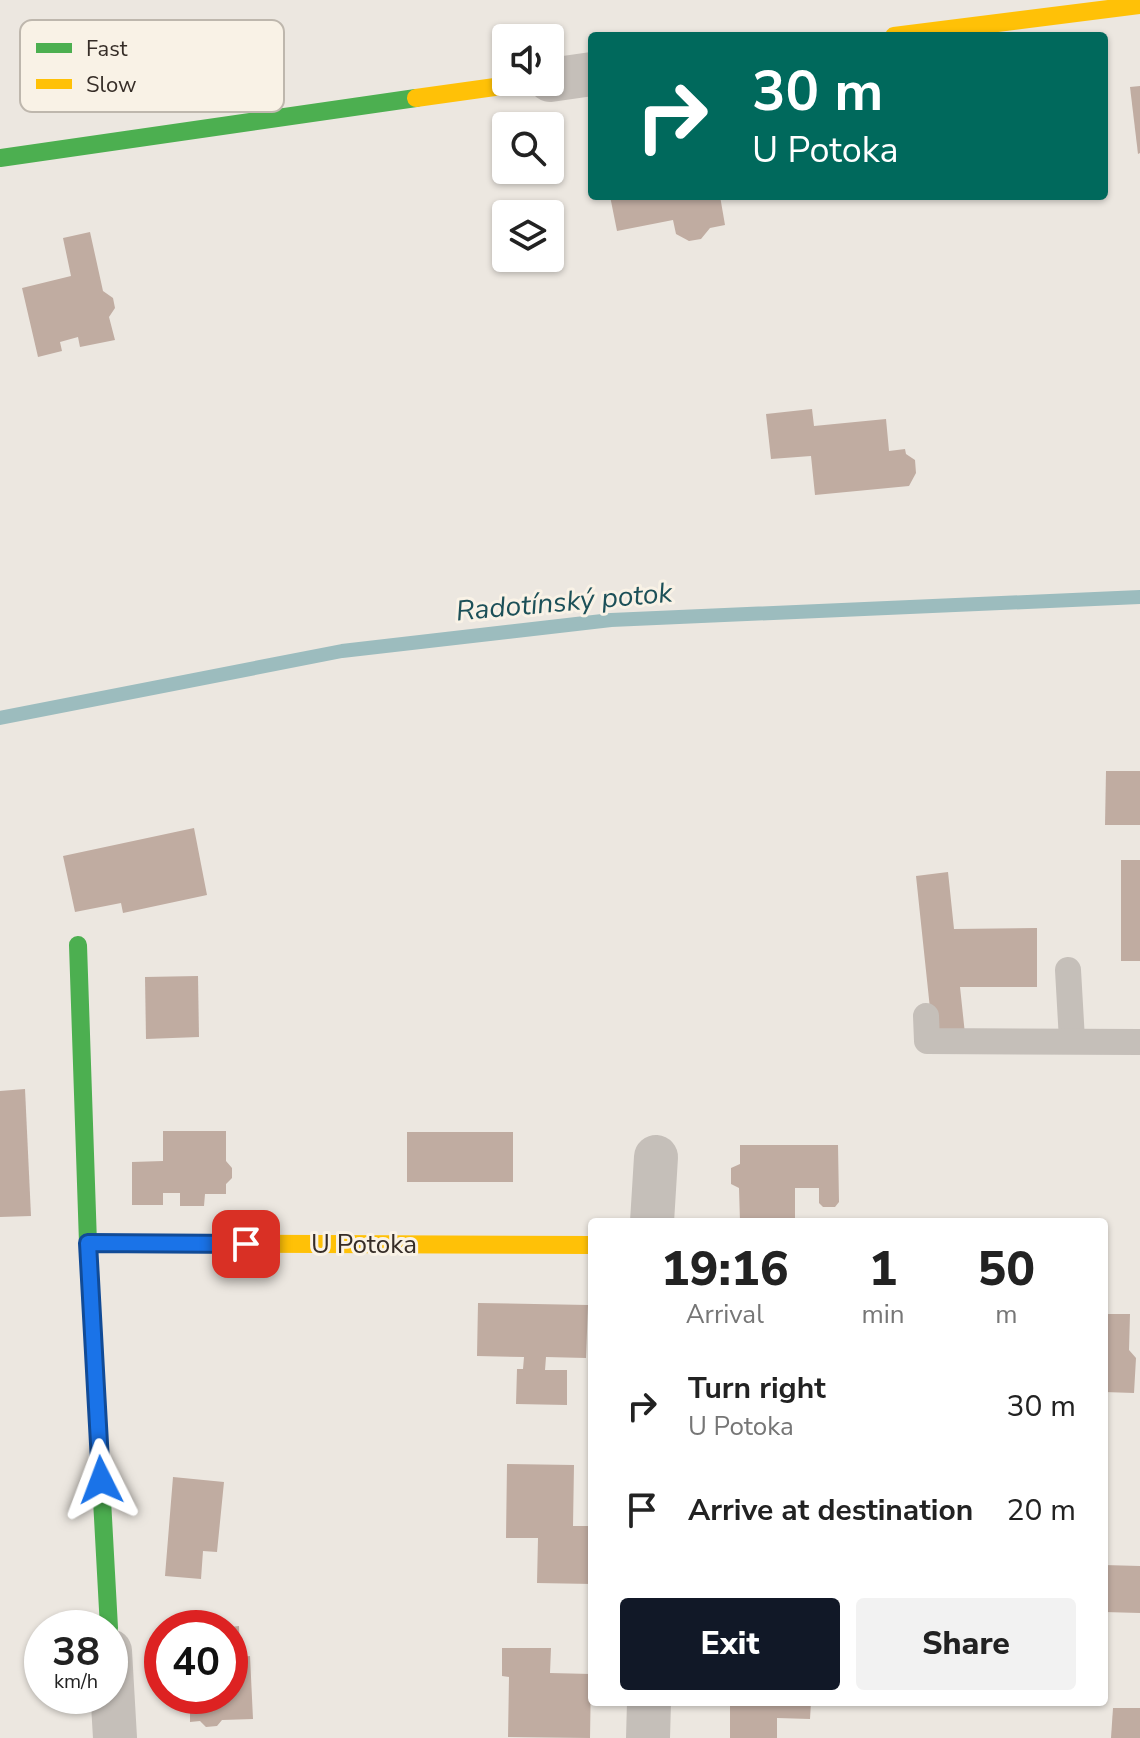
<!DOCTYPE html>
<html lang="en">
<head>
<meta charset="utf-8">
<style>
  body { margin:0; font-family:"Nunito Sans",sans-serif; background:#f2f2f2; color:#222; height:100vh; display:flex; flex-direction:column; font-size:30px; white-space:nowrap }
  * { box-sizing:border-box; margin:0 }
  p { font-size:26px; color:#767676 }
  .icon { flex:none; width:44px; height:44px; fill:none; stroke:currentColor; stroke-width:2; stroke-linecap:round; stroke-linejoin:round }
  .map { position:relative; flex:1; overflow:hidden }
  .panel { position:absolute; left:588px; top:1218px; width:520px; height:488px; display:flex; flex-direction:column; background:#fff; border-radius:8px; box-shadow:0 2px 6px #0004 }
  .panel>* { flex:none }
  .hud { position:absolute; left:588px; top:32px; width:520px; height:168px; border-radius:8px; box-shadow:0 2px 6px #0004; background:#00695c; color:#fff; overflow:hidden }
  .controls { position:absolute; left:492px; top:24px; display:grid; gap:16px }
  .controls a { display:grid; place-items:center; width:72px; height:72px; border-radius:8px; background:#fff; box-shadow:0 2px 6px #0004; font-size:40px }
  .speed { position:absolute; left:24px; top:1610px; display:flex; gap:16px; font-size:40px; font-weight:700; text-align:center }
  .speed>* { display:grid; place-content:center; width:104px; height:104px; border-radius:50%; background:#fff; box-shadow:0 2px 6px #0004; line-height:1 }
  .speed small { font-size:20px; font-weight:400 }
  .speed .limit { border:12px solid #d22; background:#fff; color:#111 }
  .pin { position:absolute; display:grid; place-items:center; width:68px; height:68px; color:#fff; margin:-34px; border-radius:16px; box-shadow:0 4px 12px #0006 }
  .me { position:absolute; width:88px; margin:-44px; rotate:357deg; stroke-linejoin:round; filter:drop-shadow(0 0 6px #0008) }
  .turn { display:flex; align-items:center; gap:28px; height:168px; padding:0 32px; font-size:36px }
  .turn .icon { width:104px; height:104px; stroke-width:2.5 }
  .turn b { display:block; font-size:56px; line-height:68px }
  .eta { display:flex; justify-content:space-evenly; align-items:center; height:136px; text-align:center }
  .eta b { font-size:48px; font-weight:800; line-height:56px }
  .action { display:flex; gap:16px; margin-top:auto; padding:16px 32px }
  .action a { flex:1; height:92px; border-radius:8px; background:#111827; color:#fff; font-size:32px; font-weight:800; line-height:92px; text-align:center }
  .action a+a { background:#f2f2f2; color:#222 }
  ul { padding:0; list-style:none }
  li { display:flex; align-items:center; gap:24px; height:104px; padding:0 32px }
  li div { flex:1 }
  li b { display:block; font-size:30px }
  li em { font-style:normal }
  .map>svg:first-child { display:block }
</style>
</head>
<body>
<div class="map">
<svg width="1140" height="1738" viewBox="0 0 1140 1738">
  <rect width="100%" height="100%" fill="#ece7e0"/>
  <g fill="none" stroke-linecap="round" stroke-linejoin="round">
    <path stroke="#9cbcbe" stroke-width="14" d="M 0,718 L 342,651 L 611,620 L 1140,597"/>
  </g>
  <g fill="#c0aca1">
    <path d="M 1140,86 L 1140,153 L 1138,154 L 1130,87 Z"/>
    <path d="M 610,196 L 720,196 L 725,225 L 710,228 L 701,239 L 689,241 L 676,234 L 673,220 L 617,231 Z"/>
    <path d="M 90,232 L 103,291 L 113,298 L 115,308 L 109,317 L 115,340 L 80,347 L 78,337 L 60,342 L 62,351 L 38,357 L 22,288 L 71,276 L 63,238 Z"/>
    <path d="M 812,409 L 814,426 L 886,419 L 889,451 L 905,449 L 906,454 L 915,460 L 916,473 L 909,486 L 815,495 L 811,456 L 771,459 L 766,414 Z"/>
    <path d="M 1106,771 L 1140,771 L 1140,825 L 1105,825 Z"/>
    <path d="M 194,828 L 207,895 L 123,913 L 121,903 L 75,912 L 63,856 Z"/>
    <rect x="1121" y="860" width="19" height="101"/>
    <path d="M 948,872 L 954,929 L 1037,928 L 1037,987 L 960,987 L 965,1034 L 933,1037 L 916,876 Z"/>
    <path d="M 198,976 L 199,1037 L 146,1039 L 145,977 Z"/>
    <path d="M 25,1089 L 31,1216 L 0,1217 L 0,1091 Z"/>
    <path d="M 163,1131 L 226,1131 L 226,1161 L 232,1168 L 232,1178 L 226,1184 L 226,1194 L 205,1194 L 204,1206 L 180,1206 L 180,1193 L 163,1193 L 163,1205 L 132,1205 L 132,1162 L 163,1161 Z"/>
    <rect x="407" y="1132" width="106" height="50"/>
    <path d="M 740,1145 L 838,1145 L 839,1202 L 835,1207 L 823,1207 L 819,1203 L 819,1188 L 795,1188 L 795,1222 L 740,1222 L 739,1188 L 731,1184 L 731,1168 L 740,1164 Z"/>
    <path d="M 478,1303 L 588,1305 L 586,1358 L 546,1357 L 545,1370 L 567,1370 L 567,1405 L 516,1404 L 517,1369 L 523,1369 L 524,1357 L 477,1356 Z"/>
    <path d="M 1104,1314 L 1130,1314 L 1129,1350 L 1136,1358 L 1134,1393 L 1104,1392 Z"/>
    <path d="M 507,1464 L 574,1465 L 573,1526 L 592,1526 L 592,1584 L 537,1583 L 538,1538 L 506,1538 Z"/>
    <path d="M 173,1477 L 224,1482 L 217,1552 L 203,1551 L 201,1579 L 165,1576 Z"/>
    <path d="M 1104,1565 L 1140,1566 L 1140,1613 L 1104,1612 Z"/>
    <path d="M 239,1626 L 240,1657 L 250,1656 L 253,1719 L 222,1720 L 217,1726 L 206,1727 L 200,1721 L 190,1722 L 190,1701 L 177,1701 L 177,1696 L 230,1696 L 230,1627 Z"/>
    <path d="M 502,1648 L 551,1648 L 550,1673 L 591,1674 L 590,1738 L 508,1737 L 509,1677 L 502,1676 Z"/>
    <path d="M 730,1702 L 811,1702 L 810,1719 L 777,1718 L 777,1738 L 730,1738 Z"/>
    <path d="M 1113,1708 L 1140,1708 L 1140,1738 L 1111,1738 Z"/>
  </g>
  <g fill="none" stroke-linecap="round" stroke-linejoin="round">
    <g stroke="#c5bfb9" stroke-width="26">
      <path d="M 1068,970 L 1072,1040"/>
      <path d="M 926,1016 L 927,1041 L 1140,1042"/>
    </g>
    <g stroke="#c5bfb9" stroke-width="44">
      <path d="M 550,80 L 592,74"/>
      <path d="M 652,1222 L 656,1157"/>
      <path d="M 110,1651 L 115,1738"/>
      <path d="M 648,1738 L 649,1702"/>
    </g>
    <g stroke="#4caf50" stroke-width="18">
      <path d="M 0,158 L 416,98"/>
      <path d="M 78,945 L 88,1243 L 109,1628"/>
    </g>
    <g stroke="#ffc107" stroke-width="18">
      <path d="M 894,36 L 1140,5"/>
      <path d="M 416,98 L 530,82"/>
      <path d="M 88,1243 L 592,1245"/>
    </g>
  </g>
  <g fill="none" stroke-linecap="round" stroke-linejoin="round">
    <defs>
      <path id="route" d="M 101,1480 L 88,1243 L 246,1244"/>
    </defs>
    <use href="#route" stroke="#114b97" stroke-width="20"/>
    <use href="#route" stroke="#1a73e8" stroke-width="14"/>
  </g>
  <g text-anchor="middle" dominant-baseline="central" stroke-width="6" stroke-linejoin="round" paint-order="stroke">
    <g font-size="26" fill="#362d27" stroke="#f9f2e6">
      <text x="364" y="1244">U Potoka</text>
    </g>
    <g font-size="28" font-style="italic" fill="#1c5058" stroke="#f9f2e6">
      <text transform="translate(564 602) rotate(-5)">Radotínský potok</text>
    </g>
  </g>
  <rect x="20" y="20" width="264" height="92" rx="12" fill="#f9f2e6" stroke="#beb7ad" stroke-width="2"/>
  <rect x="36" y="43" width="36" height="10" fill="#4caf50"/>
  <rect x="36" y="79" width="36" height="10" fill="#ffc107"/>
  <g font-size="22" fill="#362d27">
    <text x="86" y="56">Fast</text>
    <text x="86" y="92">Slow</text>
  </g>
</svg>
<div class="controls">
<a><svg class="icon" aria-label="sound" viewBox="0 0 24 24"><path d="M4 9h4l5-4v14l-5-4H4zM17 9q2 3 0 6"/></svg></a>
<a><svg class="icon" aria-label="search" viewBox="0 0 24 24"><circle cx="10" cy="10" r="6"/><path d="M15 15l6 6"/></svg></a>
<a><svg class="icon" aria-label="layers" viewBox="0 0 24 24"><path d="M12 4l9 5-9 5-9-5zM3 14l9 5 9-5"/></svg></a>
</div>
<div class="speed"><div>38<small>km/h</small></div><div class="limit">40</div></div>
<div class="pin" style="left:246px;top:1244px;background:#d93025"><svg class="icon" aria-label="arrive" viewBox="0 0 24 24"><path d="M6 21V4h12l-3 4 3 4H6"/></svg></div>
<svg class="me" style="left:101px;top:1480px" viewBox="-20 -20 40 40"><path d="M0-17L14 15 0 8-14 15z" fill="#1a73e8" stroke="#fff" stroke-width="4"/></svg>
<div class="hud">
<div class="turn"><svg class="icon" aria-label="right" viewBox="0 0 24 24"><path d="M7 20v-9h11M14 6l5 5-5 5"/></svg><div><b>30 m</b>U Potoka</div></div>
</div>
<section class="panel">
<div class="eta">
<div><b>19:16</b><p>Arrival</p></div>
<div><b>1</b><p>min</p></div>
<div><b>50</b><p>m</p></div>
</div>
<ul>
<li><svg class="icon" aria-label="right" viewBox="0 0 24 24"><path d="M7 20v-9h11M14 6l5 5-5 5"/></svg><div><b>Turn right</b><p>U Potoka</p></div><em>30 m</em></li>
<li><svg class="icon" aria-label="arrive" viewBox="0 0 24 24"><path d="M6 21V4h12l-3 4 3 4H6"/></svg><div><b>Arrive at destination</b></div><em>20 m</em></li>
</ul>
<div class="action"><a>Exit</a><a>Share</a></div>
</section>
</div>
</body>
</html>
